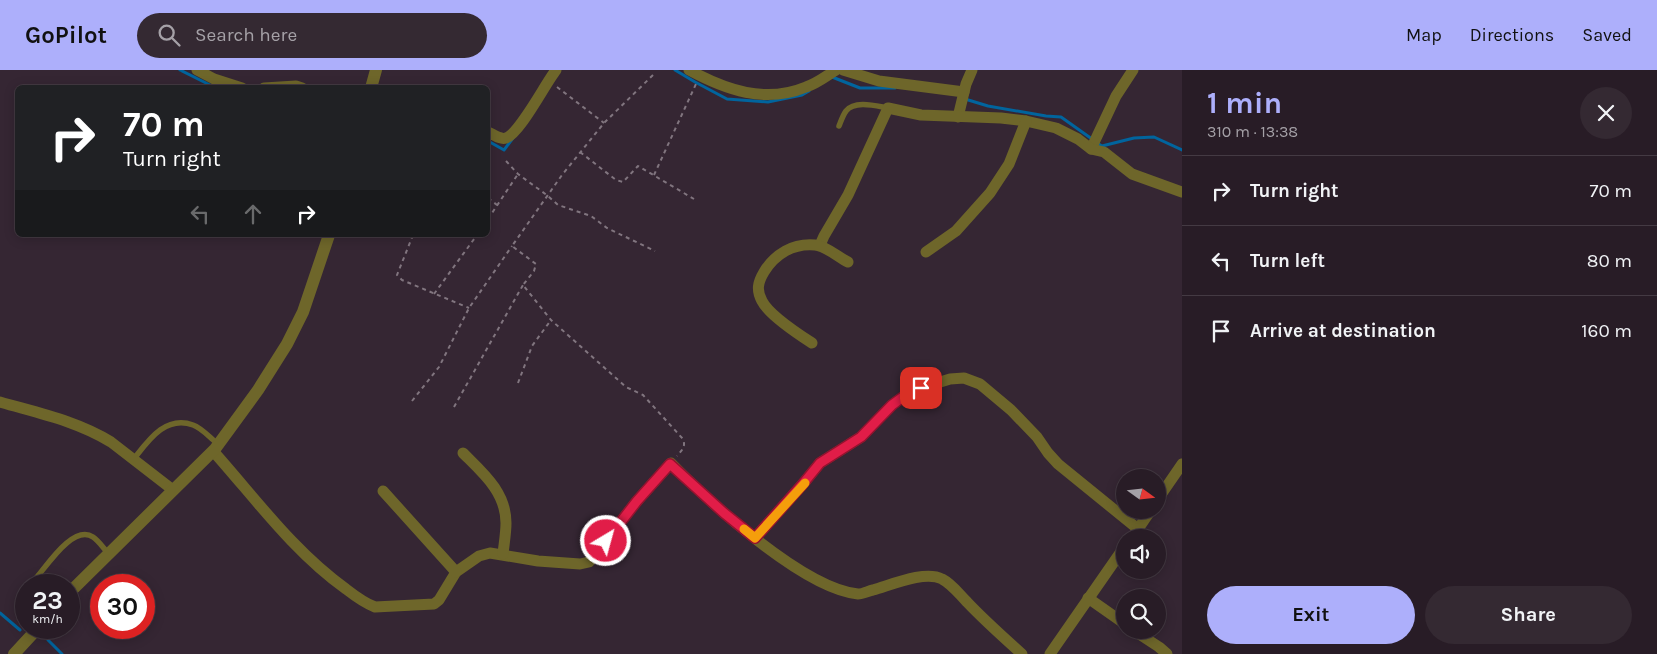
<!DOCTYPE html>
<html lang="en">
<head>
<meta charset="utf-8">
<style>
  body { margin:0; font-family:Karla,sans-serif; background:#342932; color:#f1f3f6; height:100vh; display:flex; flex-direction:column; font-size:19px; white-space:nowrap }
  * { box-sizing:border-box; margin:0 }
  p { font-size:16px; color:#a5a1a7 }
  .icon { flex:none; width:28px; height:28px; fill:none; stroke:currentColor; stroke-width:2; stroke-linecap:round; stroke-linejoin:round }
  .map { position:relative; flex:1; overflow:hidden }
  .panel { display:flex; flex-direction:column; background:#281c26; width:475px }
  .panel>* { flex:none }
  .top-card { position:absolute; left:15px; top:15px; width:475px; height:152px; border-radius:8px; box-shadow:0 2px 12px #0003,0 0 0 1px #443a43; background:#202124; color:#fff; overflow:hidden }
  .needle { width:32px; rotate:105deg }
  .fabs { position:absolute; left:1116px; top:399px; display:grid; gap:10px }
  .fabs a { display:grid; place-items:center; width:50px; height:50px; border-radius:50%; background:#281c26; box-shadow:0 2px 12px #0003,0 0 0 1px #443a43; font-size:25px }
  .speed { position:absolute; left:15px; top:504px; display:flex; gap:10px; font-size:25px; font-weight:700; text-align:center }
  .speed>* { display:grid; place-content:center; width:65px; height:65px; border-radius:50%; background:#281c26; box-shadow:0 2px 12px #0003,0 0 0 1px #443a43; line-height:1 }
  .speed small { font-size:12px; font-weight:400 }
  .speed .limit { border:8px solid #d22; background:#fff; color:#111 }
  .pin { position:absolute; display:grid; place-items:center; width:42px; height:42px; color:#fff; margin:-21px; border-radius:10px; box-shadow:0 2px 8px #0006 }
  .me { position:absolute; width:55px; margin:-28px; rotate:37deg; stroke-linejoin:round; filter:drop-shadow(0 0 4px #0008) }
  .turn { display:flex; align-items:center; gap:18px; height:105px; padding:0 25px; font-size:22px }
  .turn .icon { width:65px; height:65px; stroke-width:2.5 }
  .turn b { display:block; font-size:35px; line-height:42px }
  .lanes { display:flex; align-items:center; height:48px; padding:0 25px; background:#0003; justify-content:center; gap:25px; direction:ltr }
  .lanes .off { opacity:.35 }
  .round { display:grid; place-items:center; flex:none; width:52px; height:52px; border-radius:26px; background:#342932 }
  .headline { display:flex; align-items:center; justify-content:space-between; height:85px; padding:0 25px }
  h1 { font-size:30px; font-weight:700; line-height:38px; color:#adaffb }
  .action { display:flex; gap:10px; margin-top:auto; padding:10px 25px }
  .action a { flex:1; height:58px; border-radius:30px; background:#adaffb; color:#111; font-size:20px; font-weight:700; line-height:58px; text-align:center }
  .action a+a { background:#342932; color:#f1f3f6 }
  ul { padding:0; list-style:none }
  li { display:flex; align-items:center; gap:15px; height:70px; padding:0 25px; border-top:1px solid #443a43 }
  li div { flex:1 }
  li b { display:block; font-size:19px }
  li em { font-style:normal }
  header { display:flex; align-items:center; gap:30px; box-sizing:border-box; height:70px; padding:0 25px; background:#adaffb; color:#111 }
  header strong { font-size:24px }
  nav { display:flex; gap:28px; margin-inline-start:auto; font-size:18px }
  .search { width:350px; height:45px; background:#342932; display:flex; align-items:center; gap:12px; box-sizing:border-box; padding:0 18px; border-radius:28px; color:#a5a1a7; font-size:19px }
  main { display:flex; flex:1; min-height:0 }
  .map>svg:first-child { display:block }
</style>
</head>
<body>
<header>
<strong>GoPilot</strong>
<div class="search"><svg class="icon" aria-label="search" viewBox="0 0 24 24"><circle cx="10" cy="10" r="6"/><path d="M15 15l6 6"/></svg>Search here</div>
<nav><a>Map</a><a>Directions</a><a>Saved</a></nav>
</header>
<main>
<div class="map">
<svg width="1182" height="584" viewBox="0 0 1182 584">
  <rect width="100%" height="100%" fill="#352633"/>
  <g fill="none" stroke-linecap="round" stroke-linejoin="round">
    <g stroke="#01649d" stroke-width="3">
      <path d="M 180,0 L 216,18"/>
      <path d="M 675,0 L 695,12 L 727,29 L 768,32 L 802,25 L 809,21"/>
      <path d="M 832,7 L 860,18 L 895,18"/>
      <path d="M 965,29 L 988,36 L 1046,46 L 1061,47 L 1092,69"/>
      <path d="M 488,71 L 504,80 L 513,68"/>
      <path d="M 1097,73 L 1102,76 L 1134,68 L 1154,67 L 1182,80"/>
      <path d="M 0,543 L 20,560"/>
      <path d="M 48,570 L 62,584"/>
    </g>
    <g stroke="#81757f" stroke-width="2" stroke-dasharray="4 4" stroke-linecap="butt">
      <path d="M 653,5 L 604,53 L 562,105 L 512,176 L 536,194 L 534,201 L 523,215 L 551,250 L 626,317 L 643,325 L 683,369 C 686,377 682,380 677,386"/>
      <path d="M 557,17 L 604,53"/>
      <path d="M 580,82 L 616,110 L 623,112 L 638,96 L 694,129"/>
      <path d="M 506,91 L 518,104 L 548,126 L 558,135 L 591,146 L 607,158 L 655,181"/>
      <path d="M 654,105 L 696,14"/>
      <path d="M 488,128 L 497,135"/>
      <path d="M 488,149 L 518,104"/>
      <path d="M 413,165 L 397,205 L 402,210 L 469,238"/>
      <path d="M 434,224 L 477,165"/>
      <path d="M 518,313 L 532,276 L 551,250"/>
      <path d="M 412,331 L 439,297 L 469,238 L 512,176"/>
      <path d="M 454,337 L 523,215"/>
    </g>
    <g stroke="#6e662a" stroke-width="5.5">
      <path d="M 839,56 C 841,51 843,45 846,41 C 855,30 876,36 888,38"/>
      <path d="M 133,390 C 148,371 165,345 193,355 C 202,358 210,368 218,374"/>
      <path d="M 37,507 C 48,494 74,454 93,467 C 99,471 104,479 109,484"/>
    </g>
    <g stroke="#6e662a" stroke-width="11">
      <path d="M 197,0 L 214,9 L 242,18"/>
      <path d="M 689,0 C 726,20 765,34 806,17 C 818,13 826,6 836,0"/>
      <path d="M 843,0 L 879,11 L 964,22"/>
      <path d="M 264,18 L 296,16 L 302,18"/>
      <path d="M 958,47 L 966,14 L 972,0"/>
      <path d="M 488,62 C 493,64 500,70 506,68 C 520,63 545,14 556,0"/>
      <path d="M 1091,79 L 1116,26 L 1133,0"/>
      <path d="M 820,175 L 824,166 L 848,125 L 888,38 L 921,45 L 1001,48 L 1026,51 L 1056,58 L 1078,69 L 1091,79 L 1104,82 L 1132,104 L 1182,122"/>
      <path d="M 926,182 L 956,161 L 990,123 L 1009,94 L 1026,51"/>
      <path d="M 812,273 C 798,264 769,245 762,231 C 756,220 758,212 764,202 C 775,184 793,173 815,175 C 826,176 838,187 848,192"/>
      <path d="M 0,332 C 38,343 77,351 111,372 L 173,420"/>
      <path d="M 213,381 C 255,428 294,482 346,519 C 355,526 364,533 375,537 L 434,534 L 439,530 L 456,502 L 479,486 L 490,483 L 538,491 L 580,494 L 589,492 L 637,431 L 671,393 C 709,432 804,519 858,524 C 863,524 868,521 873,520 C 891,515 925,500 942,509 C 952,514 959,524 967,532 C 984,550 1003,567 1022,584"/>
      <path d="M 463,383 C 483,403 506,422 506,453 C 506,463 504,474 503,484"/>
      <path d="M 383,421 L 456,502"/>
      <path d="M 1158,429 L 1182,394"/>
      <path d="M 755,468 L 802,415 L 820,393 L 861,367 L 892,335 L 907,324 L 921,318 L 950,309 L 964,308 L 980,314 L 1011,340 L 1037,367 L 1048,383 L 1058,394 L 1138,459"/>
      <path d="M 1132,468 L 1151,440"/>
      <path d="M 1088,528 L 1125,554"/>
      <path d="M 1133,560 L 1159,577 L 1167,584"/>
      <path d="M 1050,584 L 1125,476"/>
    </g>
    <g stroke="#6e662a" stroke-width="12">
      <path d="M 371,18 L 376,0"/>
      <path d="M 69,523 L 215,379 L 258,320 L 287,274 L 303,242 L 329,165"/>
      <path d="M 14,584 L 38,558"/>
    </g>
  </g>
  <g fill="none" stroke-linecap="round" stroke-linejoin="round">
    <defs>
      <path id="route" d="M 606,471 L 637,431 L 670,394 L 724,443 L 755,468 L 802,415 L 820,393 L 861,367 L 892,335 L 907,324 L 921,318"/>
    </defs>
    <use href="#route" stroke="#92132f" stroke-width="12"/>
    <use href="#route" stroke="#e11d48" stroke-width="9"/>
    <path stroke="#f59e0b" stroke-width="9" d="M 744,459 L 755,468 L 805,413"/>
  </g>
</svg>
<div class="fabs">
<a><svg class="needle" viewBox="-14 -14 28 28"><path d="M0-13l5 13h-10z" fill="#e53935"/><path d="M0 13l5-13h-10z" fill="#a5a1a7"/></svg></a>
<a><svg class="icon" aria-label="sound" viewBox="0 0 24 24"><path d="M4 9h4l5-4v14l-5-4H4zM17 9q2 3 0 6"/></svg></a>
<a><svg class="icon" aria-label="search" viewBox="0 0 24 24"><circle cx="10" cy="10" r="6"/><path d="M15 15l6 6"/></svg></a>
</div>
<div class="speed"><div>23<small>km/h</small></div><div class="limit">30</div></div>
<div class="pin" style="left:921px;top:318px;background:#d93025"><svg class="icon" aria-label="arrive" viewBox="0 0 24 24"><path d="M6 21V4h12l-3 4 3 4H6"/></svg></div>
<svg class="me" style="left:606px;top:471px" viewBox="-20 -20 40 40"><circle r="17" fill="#e11d48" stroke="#fff" stroke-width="3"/><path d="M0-11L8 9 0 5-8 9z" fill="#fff"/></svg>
<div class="top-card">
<div class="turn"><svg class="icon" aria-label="right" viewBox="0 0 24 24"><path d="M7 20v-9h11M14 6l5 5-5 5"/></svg><div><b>70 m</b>Turn right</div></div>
<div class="lanes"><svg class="icon off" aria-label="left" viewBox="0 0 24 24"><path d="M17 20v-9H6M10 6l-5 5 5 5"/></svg><svg class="icon off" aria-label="ahead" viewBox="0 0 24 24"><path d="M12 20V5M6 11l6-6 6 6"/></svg><svg class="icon" aria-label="right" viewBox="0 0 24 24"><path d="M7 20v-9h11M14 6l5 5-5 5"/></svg></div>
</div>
</div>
<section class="panel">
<div class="headline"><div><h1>1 min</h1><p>310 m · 13:38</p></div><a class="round"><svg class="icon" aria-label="close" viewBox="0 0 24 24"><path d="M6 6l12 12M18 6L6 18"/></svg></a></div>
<ul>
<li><svg class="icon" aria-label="right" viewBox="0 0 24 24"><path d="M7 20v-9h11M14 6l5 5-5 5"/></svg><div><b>Turn right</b></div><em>70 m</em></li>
<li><svg class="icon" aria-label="left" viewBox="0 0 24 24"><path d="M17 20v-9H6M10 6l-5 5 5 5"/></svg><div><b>Turn left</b></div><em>80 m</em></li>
<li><svg class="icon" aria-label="arrive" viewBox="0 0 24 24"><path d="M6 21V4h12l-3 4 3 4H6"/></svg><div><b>Arrive at destination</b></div><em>160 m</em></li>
</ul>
<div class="action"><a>Exit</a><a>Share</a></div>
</section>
</main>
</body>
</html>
